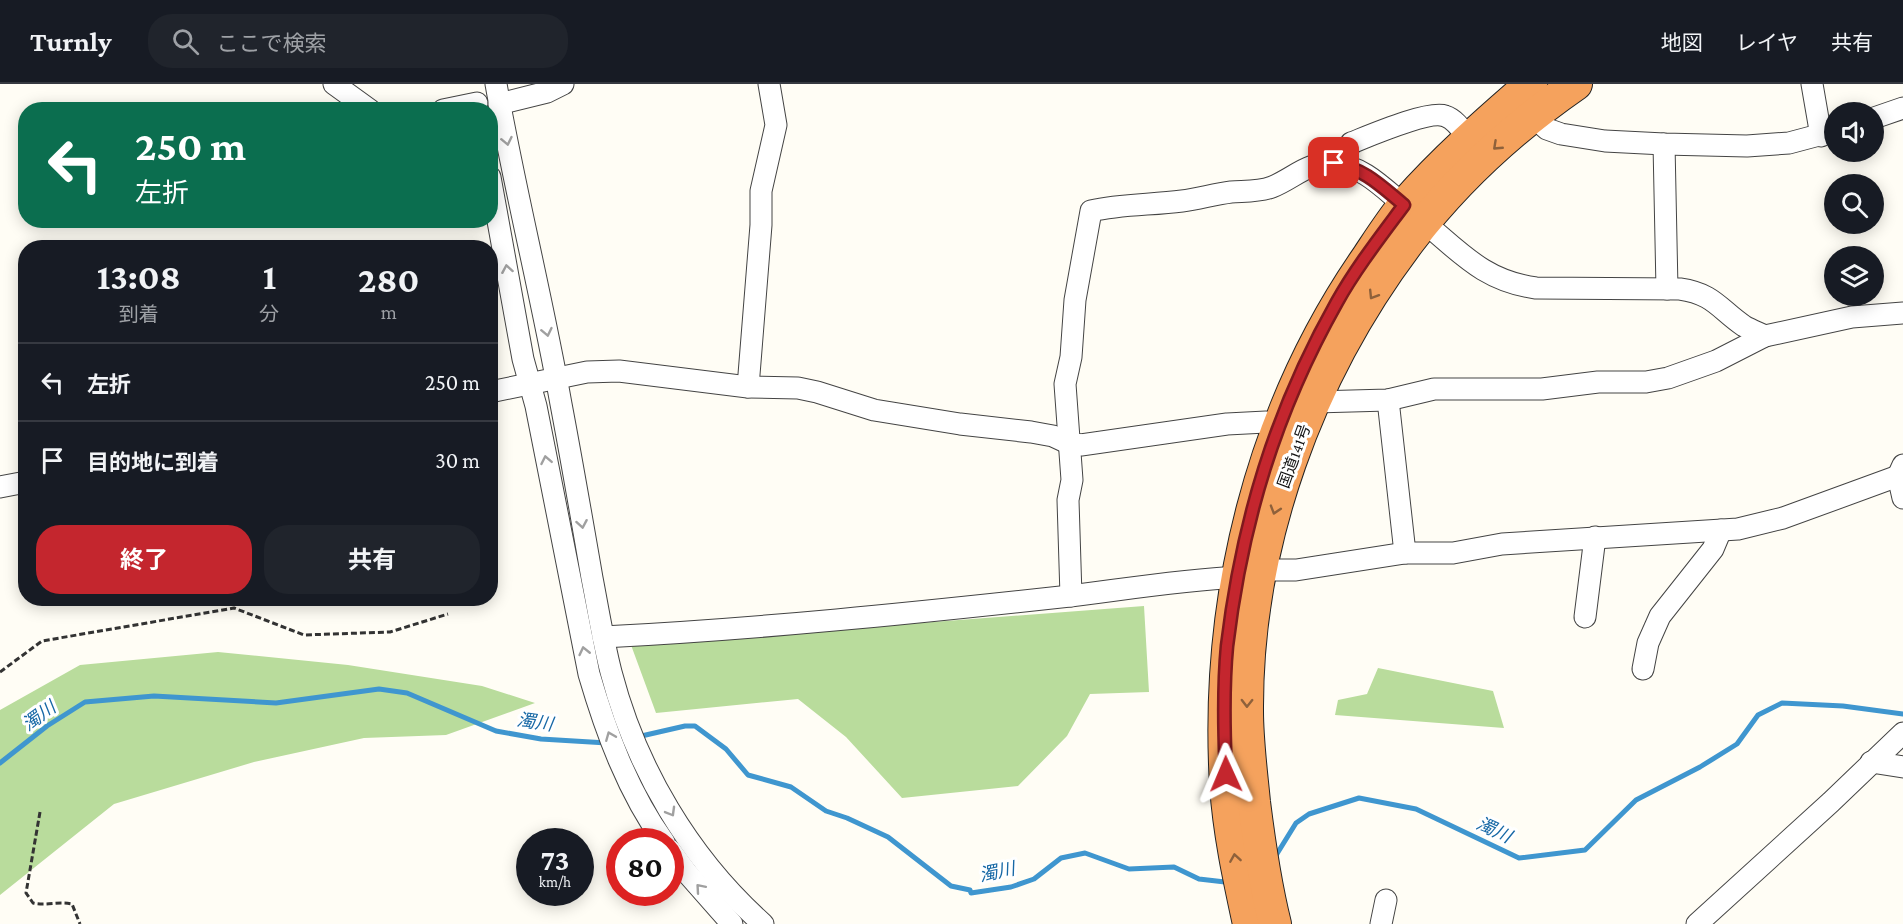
<!DOCTYPE html>
<html lang="ja">
<head>
<meta charset="utf-8">
<style>
  body { margin:0; font-family:"Crimson Pro","Noto Sans JP",serif; background:#20242c; color:#f1f3f6; height:100vh; display:flex; flex-direction:column; font-size:22px; white-space:nowrap }
  * { box-sizing:border-box; margin:0 }
  p { font-size:20px; color:#9ea1a6 }
  .icon { flex:none; width:33px; height:33px; fill:none; stroke:currentColor; stroke-width:2; stroke-linecap:round; stroke-linejoin:round }
  .map { position:relative; flex:1; overflow:hidden }
  .side { position:absolute; left:18px; top:156px; width:480px; height:366px; display:flex; flex-direction:column; background:#171b24; border-radius:24px; box-shadow:0 3px 15px #0003 }
  .side>* { flex:none }
  .banner { position:absolute; left:18px; top:18px; width:480px; height:126px; border-radius:24px; box-shadow:0 3px 15px #0003; background:#0b6e4f; color:#fff; overflow:hidden }
  .fabs { position:absolute; left:1824px; top:18px; display:grid; gap:12px }
  .fabs a { display:grid; place-items:center; width:60px; height:60px; border-radius:50%; background:#171b24; box-shadow:0 3px 15px #0003; font-size:30px }
  .speed { position:absolute; left:516px; top:744px; display:flex; gap:12px; font-size:30px; font-weight:700; text-align:center }
  .speed>* { display:grid; place-content:center; width:78px; height:78px; border-radius:50%; background:#171b24; box-shadow:0 3px 15px #0003; line-height:1 }
  .speed small { font-size:15px; font-weight:400 }
  .speed .limit { border:9px solid #d22; background:#fff; color:#111 }
  .pin { position:absolute; display:grid; place-items:center; width:51px; height:51px; color:#fff; margin:-26px; border-radius:12px; box-shadow:0 3px 9px #0006 }
  .me { position:absolute; width:66px; margin:-33px; rotate:359deg; stroke-linejoin:round; filter:drop-shadow(0 0 4px #0008) }
  .turn { display:flex; align-items:center; gap:21px; height:126px; padding:0 18px; font-size:27px }
  .turn .icon { width:78px; height:78px; stroke-width:2.5 }
  .turn b { display:block; font-size:42px; line-height:51px }
  .eta { display:flex; justify-content:space-evenly; align-items:center; height:102px; text-align:center }
  .eta b { font-size:36px; font-weight:700; line-height:42px }
  .primary-button { display:flex; gap:12px; margin-top:auto; padding:12px 18px }
  .primary-button a { flex:1; height:69px; border-radius:24px; background:#c4262e; color:#fff; font-size:24px; font-weight:700; line-height:69px; text-align:center }
  .primary-button a+a { background:#20242c; color:#f1f3f6 }
  ul { padding:0; list-style:none }
  li { display:flex; align-items:center; gap:18px; height:78px; padding:0 18px; border-top:2px solid #363941 }
  li div { flex:1 }
  li b { display:block; font-size:22px }
  li em { font-style:normal }
  header { display:flex; align-items:center; gap:36px; box-sizing:border-box; height:84px; padding:0 30px; background:#171b24; border-bottom:2px solid #363941 }
  header strong { font-size:28px }
  nav { display:flex; gap:33px; margin-inline-start:auto; font-size:21px }
  .search { width:420px; height:54px; background:#20242c; display:flex; align-items:center; gap:15px; box-sizing:border-box; padding:0 21px; border-radius:24px; color:#9ea1a6; font-size:22px }
  .map>svg:first-child { display:block }
</style>
</head>
<body>
<header>
<strong>Turnly</strong>
<div class="search"><svg class="icon" aria-label="search" viewBox="0 0 24 24"><circle cx="10" cy="10" r="6"/><path d="M15 15l6 6"/></svg>ここで検索</div>
<nav><a>地図</a><a>レイヤ</a><a>共有</a></nav>
</header>
<div class="map">
<svg width="1903" height="840" viewBox="0 0 1903 840">
  <rect width="100%" height="100%" fill="#fffdf5"/>
  <g fill="#b9dc9c">
    <path d="M 1144,522 L 1149,608 L 1090,610 L 1067,652 L 1018,702 L 902,714 L 846,653 L 798,615 L 656,629 L 631,561 Z"/>
    <path d="M 218,568 L 348,581 L 482,602 L 535,619 L 446,651 L 364,654 L 254,678 L 114,720 L 0,811 L 0,626 L 80,581 Z"/>
    <path d="M 1378,584 L 1493,607 L 1504,644 L 1335,631 L 1338,616 L 1367,610 Z"/>
  </g>
  <g fill="none" stroke-linecap="round" stroke-linejoin="round">
    <g stroke="#3f96cf" stroke-width="5">
      <path d="M 637,653 L 685,642 L 695,642 L 726,665 L 748,691 L 791,703 L 826,727 L 847,734 L 888,753 L 951,802 L 970,806 L 971,809 L 1011,803 L 1034,795 L 1061,774 L 1085,769 L 1129,785 L 1174,783 L 1199,795 L 1225,798 L 1229,796"/>
      <path d="M 0,679 L 47,642 L 85,618 L 154,612 L 276,619 L 379,605 L 407,609 L 496,647 L 541,655 L 607,659"/>
      <path d="M 1275,773 L 1296,739 L 1309,730 L 1359,714 L 1416,725 L 1519,774 L 1585,766 L 1636,716 L 1700,683 L 1737,660 L 1758,631 L 1782,619 L 1843,622 L 1903,630"/>
    </g>
    <defs>
      <g id="minor">
        <path d="M 334,0 L 370,26"/>
        <path d="M 496,0 C 515,107 542,213 561,320 C 572,378 582,436 592,494 C 598,525 603,557 611,588 C 636,684 689,774 763,840"/>
        <path d="M 1812,0 L 1821,52"/>
        <path d="M 499,20 L 547,8 L 563,0"/>
        <path d="M 443,26 L 477,19"/>
        <path d="M 1532,32 L 1547,45 L 1561,50 L 1605,57 L 1664,60 L 1747,62 L 1789,59 L 1834,47"/>
        <path d="M 1874,34 L 1903,24"/>
        <path d="M 1664,60 L 1667,205"/>
        <path d="M 1341,81 L 1351,59 C 1369,52 1429,26 1445,32 C 1455,35 1462,46 1468,54"/>
        <path d="M 490,93 L 523,275 L 536,322 L 589,590 C 606,648 628,708 664,758"/>
        <path d="M 1425,139 C 1462,170 1485,197 1536,204 L 1680,205 C 1714,210 1719,225 1744,242 C 1751,246 1759,249 1765,252"/>
        <path d="M 748,303 L 761,141 L 761,107 L 776,41 L 769,0"/>
        <path d="M 490,308 L 587,288 L 619,287 L 748,303 L 798,304 L 817,308 L 874,326 L 960,340 L 1031,348 L 1053,352 L 1068,359 L 1081,361 L 1227,340 L 1266,338 L 1277,342"/>
        <path d="M 1388,316 L 1405,469"/>
        <path d="M 1315,318 L 1388,316 L 1434,305 L 1542,305 L 1598,298 L 1646,298 L 1668,294 L 1716,277 L 1765,252 L 1852,233 L 1903,229"/>
        <path d="M 1903,381 L 1898,392 L 1903,414"/>
        <path d="M 0,403 L 26,398"/>
        <path d="M 1261,486 L 1296,486 L 1405,469 L 1453,469 L 1502,460 L 1738,445 L 1783,434 L 1898,392"/>
        <path d="M 1071,512 L 1068,416 L 1072,396 L 1065,300 L 1071,273 L 1075,216 L 1091,127 C 1120,120 1151,121 1182,117 C 1198,115 1215,110 1231,108 C 1245,107 1259,108 1272,103 C 1295,94 1307,77 1335,80 C 1363,82 1383,104 1404,121"/>
        <path d="M 1585,533 L 1595,453"/>
        <path d="M 603,553 C 759,545 915,529 1070,512 C 1126,505 1182,496 1238,493"/>
        <path d="M 1643,585 L 1648,559 L 1660,532 L 1713,465 L 1721,446"/>
        <path d="M 1871,678 L 1903,683"/>
        <path d="M 670,766 L 687,789 L 732,840"/>
        <path d="M 1381,840 L 1386,816"/>
        <path d="M 1697,840 L 1831,718 L 1903,649"/>
      </g>
      <g id="highway">
        <path d="M 1249,840 C 1239,794 1229,748 1226,701 C 1215,515 1261,327 1367,174 C 1379,156 1391,137 1405,120 C 1444,76 1487,38 1531,0"/>
        <path d="M 1275,840 C 1265,800 1259,758 1254,718 C 1251,687 1247,657 1247,627 C 1246,459 1308,290 1410,156 C 1456,96 1514,43 1576,0"/>
      </g>
    </defs>
    <use href="#minor" stroke="#444" stroke-width="23"/>
    <use href="#highway" stroke="#222" stroke-width="34"/>
    <g stroke="#333" stroke-width="3" stroke-dasharray="6 3" stroke-linecap="butt">
      <path d="M 0,588 L 42,557 L 234,524 L 304,551 L 390,548 L 448,530"/>
      <path d="M 40,728 L 26,809 L 33,819 C 46,822 59,817 72,820 L 80,840"/>
    </g>
    <use href="#minor" stroke="#fff" stroke-width="21"/>
    <use href="#highway" stroke="#f5a25d" stroke-width="32"/>
  </g>
  <defs><path id="oneway-chevron" d="M-2-3.5L2.5 0L-2 3.5" fill="none" stroke-width="1.6" stroke-linecap="round" stroke-linejoin="round" transform="scale(1.5)"/></defs>
  <g stroke="#a0a0a0">
    <use href="#oneway-chevron" transform="translate(507 57) rotate(78)"/>
    <use href="#oneway-chevron" transform="translate(507 185) rotate(-100)"/>
    <use href="#oneway-chevron" transform="translate(547 248) rotate(78)"/>
    <use href="#oneway-chevron" transform="translate(546 376) rotate(-101)"/>
    <use href="#oneway-chevron" transform="translate(582 440) rotate(80)"/>
    <use href="#oneway-chevron" transform="translate(584 567) rotate(-103)"/>
    <use href="#oneway-chevron" transform="translate(610 652) rotate(-112)"/>
    <use href="#oneway-chevron" transform="translate(671 728) rotate(60)"/>
    <use href="#oneway-chevron" transform="translate(700 804) rotate(-131)"/>
  </g>
  <g stroke="#8e613b">
    <use href="#oneway-chevron" transform="translate(1497 62) rotate(137)"/>
    <use href="#oneway-chevron" transform="translate(1373 211) rotate(122)"/>
    <use href="#oneway-chevron" transform="translate(1275 426) rotate(107)"/>
    <use href="#oneway-chevron" transform="translate(1247 619) rotate(91)"/>
    <use href="#oneway-chevron" transform="translate(1235 774) rotate(-99)"/>
  </g>
  <g fill="none" stroke-linecap="round" stroke-linejoin="round">
    <defs>
      <path id="route" d="M 1226,690 C 1224,648 1223,604 1227,562 C 1242,438 1275,328 1337,218 C 1356,184 1381,152 1404,121 C 1381,102 1365,85 1334,79"/>
    </defs>
    <use href="#route" stroke="#7f191e" stroke-width="15"/>
    <use href="#route" stroke="#c4262e" stroke-width="10"/>
  </g>
  <g text-anchor="middle" dominant-baseline="central" stroke-width="6" stroke-linejoin="round" paint-order="stroke">
    <g font-size="16" fill="#111" stroke="#fff">
      <text transform="translate(1294 372) rotate(-70)">国道141号</text>
    </g>
    <g font-size="18" font-style="italic" fill="#1768a6" stroke="#fff">
      <text transform="translate(39 632) rotate(-36)">濁川</text>
      <text transform="translate(535 638) rotate(8)">濁川</text>
      <text transform="translate(1494 746) rotate(25)">濁川</text>
      <text transform="translate(997 788) rotate(-12)">濁川</text>
    </g>
  </g>
</svg>
<div class="fabs">
<a><svg class="icon" aria-label="sound" viewBox="0 0 24 24"><path d="M4 9h4l5-4v14l-5-4H4zM17 9q2 3 0 6"/></svg></a>
<a><svg class="icon" aria-label="search" viewBox="0 0 24 24"><circle cx="10" cy="10" r="6"/><path d="M15 15l6 6"/></svg></a>
<a><svg class="icon" aria-label="layers" viewBox="0 0 24 24"><path d="M12 4l9 5-9 5-9-5zM3 14l9 5 9-5"/></svg></a>
</div>
<div class="speed"><div>73<small>km/h</small></div><div class="limit">80</div></div>
<div class="pin" style="left:1334px;top:79px;background:#d93025"><svg class="icon" aria-label="arrive" viewBox="0 0 24 24"><path d="M6 21V4h12l-3 4 3 4H6"/></svg></div>
<svg class="me" style="left:1226px;top:690px" viewBox="-20 -20 40 40"><path d="M0-17L14 15 0 8-14 15z" fill="#c4262e" stroke="#fff" stroke-width="4"/></svg>
<div class="banner">
<div class="turn"><svg class="icon" aria-label="left" viewBox="0 0 24 24"><path d="M17 20v-9H6M10 6l-5 5 5 5"/></svg><div><b>250 m</b>左折</div></div>
</div>
<section class="side">
<div class="eta">
<div><b>13:08</b><p>到着</p></div>
<div><b>1</b><p>分</p></div>
<div><b>280</b><p>m</p></div>
</div>
<ul>
<li><svg class="icon" aria-label="left" viewBox="0 0 24 24"><path d="M17 20v-9H6M10 6l-5 5 5 5"/></svg><div><b>左折</b></div><em>250 m</em></li>
<li><svg class="icon" aria-label="arrive" viewBox="0 0 24 24"><path d="M6 21V4h12l-3 4 3 4H6"/></svg><div><b>目的地に到着</b></div><em>30 m</em></li>
</ul>
<div class="primary-button"><a>終了</a><a>共有</a></div>
</section>
</div>
</body>
</html>
